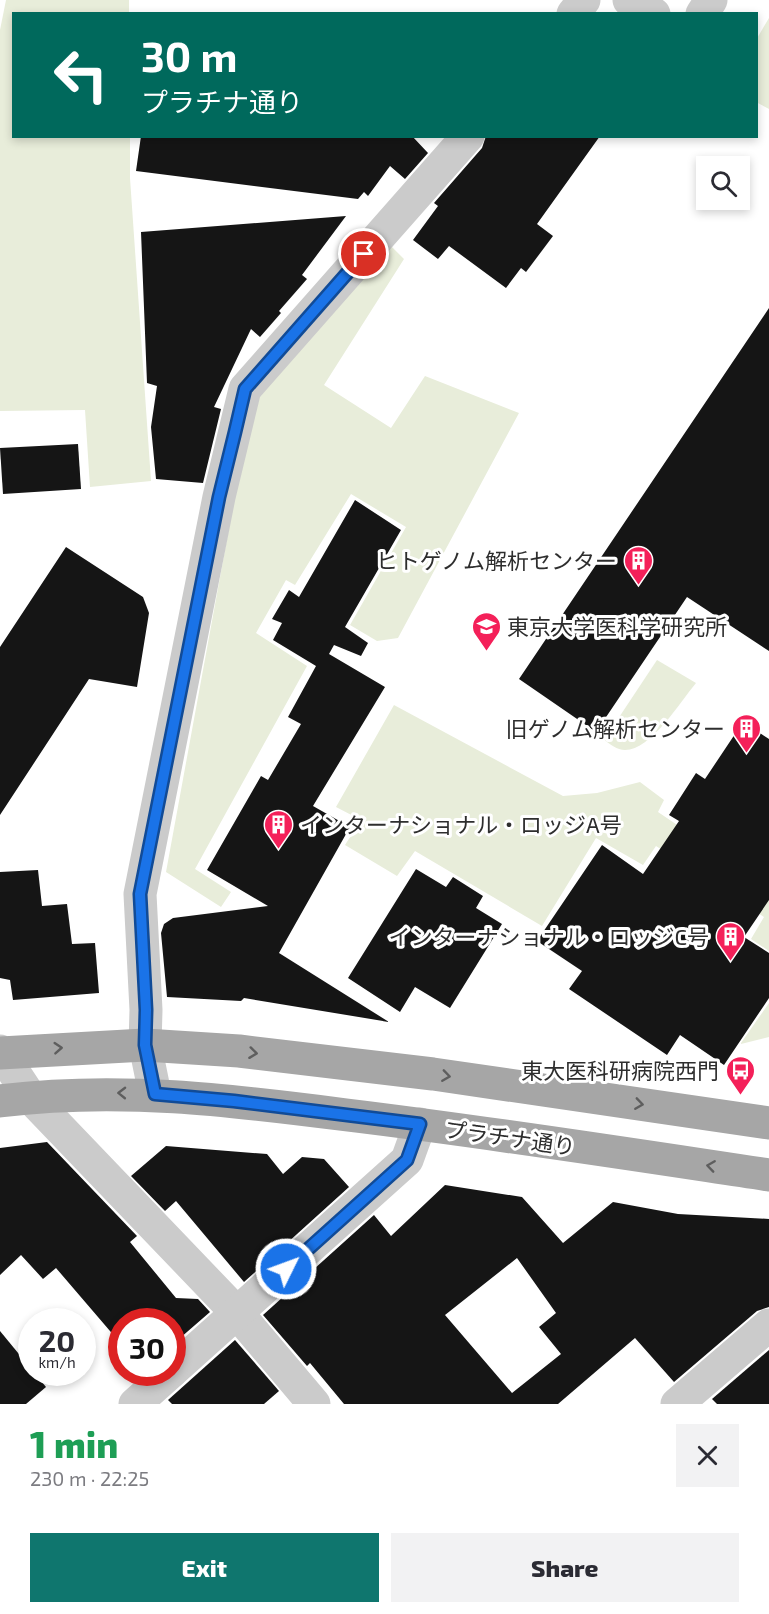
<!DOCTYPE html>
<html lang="en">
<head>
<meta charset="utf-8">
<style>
  body { margin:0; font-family:"Exo 2","Noto Sans JP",sans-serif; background:#f2f2f3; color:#2b2b33; height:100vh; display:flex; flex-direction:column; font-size:22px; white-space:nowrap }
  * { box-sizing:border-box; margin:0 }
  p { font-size:20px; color:#7c7c81 }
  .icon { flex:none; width:33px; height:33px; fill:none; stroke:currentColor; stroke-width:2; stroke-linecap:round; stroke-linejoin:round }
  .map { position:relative; height:1404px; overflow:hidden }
  .details { display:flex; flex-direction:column; background:#fff; flex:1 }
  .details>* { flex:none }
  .banner { position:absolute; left:12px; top:12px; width:746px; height:126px; border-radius:0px; box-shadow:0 3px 9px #0003; background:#00695c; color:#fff; overflow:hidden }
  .controls { position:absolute; left:696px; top:156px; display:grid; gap:12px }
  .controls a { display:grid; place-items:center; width:54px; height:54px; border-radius:0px; background:#fff; box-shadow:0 3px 9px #0003; font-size:30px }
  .speed { position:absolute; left:18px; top:1308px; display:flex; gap:12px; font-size:30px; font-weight:700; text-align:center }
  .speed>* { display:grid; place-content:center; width:78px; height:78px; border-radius:50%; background:#fff; box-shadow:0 3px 9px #0003; line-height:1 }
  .speed small { font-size:15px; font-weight:400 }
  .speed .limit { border:9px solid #d22; background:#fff; color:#111 }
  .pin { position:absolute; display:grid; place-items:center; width:51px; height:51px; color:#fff; margin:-26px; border:3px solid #fff; border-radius:50%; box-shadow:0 2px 6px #0007 }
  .me { position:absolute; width:66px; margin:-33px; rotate:48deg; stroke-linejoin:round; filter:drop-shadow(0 0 4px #0008) }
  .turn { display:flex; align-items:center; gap:21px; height:126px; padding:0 30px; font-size:27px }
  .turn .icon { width:78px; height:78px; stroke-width:2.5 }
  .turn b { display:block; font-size:42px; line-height:51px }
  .round { display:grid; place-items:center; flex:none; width:63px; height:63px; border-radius:0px; background:#f2f2f3 }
  .head { display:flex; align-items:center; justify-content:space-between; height:102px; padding:0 30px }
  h1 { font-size:36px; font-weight:800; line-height:45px; color:#1e9e55 }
  .cta { display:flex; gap:12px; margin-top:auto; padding:12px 30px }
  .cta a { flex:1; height:69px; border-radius:0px; background:#0f766e; color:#fff; font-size:24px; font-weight:800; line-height:69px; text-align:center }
  .cta a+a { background:#f2f2f3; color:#2b2b33 }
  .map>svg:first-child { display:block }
</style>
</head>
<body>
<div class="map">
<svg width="769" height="1404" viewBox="0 0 769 1404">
  <rect width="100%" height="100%" fill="#fff"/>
  <g fill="#e8edda">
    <path d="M 6,0 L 129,0 L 129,13 L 14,14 L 14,136 L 130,137 L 130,178 L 151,481 L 90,487 L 85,410 L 0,411 L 0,30 Z"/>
    <path d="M 769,18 L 769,109 L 756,102 L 756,40 Z"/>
    <path d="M 388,243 L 404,259 L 324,385 L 391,428 L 425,376 L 519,413 L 398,638 L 377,641 L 350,625 L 406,527 L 351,494 L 295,585 L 286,580 L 256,633 L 307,666 L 195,869 L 231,892 L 221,907 L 166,872 L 247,430 L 263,383 Z"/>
    <path d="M 657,660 L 696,683 C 680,702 651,750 625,750 C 617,750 610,744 604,740 Z"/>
    <path d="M 394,705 L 563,796 L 597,793 L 640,782 L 664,800 L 658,812 L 769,887 L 769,951 L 751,939 L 764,917 L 656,846 L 643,865 L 596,838 L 542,926 L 415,851 L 397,876 L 345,845 L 361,820 L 336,807 Z"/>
    <path d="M 769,1003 L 769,1037 L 741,1044 L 741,1043 Z"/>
  </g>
  <g fill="#151515" fill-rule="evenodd">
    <path d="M 141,136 L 412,136 L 428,153 L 405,179 L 390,166 L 368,196 L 364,192 L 358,199 L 136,171 Z"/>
    <path d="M 486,136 L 600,136 L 537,224 L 553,236 L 526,272 L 521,268 L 506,288 L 449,246 L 438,259 L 413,240 L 438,206 L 434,203 L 482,148 Z"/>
    <path d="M 346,216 L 302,275 L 307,279 L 279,311 L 281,313 L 260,337 L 251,329 L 214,407 L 221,409 L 203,483 L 156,479 L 151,427 L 157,386 L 147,383 L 141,232 Z"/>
    <path d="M 769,308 L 769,651 L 687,597 L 596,732 L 519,679 Z"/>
    <path d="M 78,444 L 81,489 L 3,494 L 0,448 Z"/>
    <path d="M 355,500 L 401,530 L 345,627 L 368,643 L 361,656 L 334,645 L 329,654 L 385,687 L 313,806 L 350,827 L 279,953 L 389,1022 L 244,998 L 241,1001 L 167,997 L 161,933 L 164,924 L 173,918 L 268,906 L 207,870 L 261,776 L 268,780 L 301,724 L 288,717 L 316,666 L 273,640 L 282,623 L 272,619 L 289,590 L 299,597 Z"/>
    <path d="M 66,547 L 143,597 L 149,613 L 137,687 L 89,679 L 0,815 L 0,647 Z"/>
    <path d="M 743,722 L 769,739 L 769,900 L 744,937 L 769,953 L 769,998 L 724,1065 L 680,1035 L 667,1055 L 569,989 L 582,971 L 537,941 L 602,845 L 643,874 L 679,821 L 669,815 L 696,773 L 705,779 Z"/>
    <path d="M 416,869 L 446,887 L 453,877 L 483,896 L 476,908 L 502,924 L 450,1008 L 415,987 L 400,1012 L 348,978 Z"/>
    <path d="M 38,870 L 42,906 L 67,904 L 72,944 L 95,943 L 99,993 L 13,1000 L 10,980 L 0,978 L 0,872 Z"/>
    <path d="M 47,1142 L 137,1236 L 130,1242 L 176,1298 L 198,1299 L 210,1312 L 172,1345 L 172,1322 L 122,1322 L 122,1345 L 56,1268 L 43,1279 L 21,1255 L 0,1275 L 0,1148 Z"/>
    <path d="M 166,1146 L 267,1154 L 283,1174 L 302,1157 L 324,1159 L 349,1187 L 244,1282 L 176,1201 L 165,1211 L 131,1176 Z"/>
    <path d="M 445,1185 L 522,1197 L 563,1243 L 613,1202 L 678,1214 L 769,1219 L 769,1307 L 757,1311 L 674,1382 L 635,1338 L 558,1404 L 344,1404 L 310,1363 L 307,1366 L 263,1315 L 374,1215 L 391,1236 ZM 517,1258 L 556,1313 L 539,1327 L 561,1354 L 512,1393 L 445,1315 Z"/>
    <path d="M 0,1331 L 46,1387 L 26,1404 L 0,1404 Z"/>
    <path d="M 235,1340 L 279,1391 L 264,1404 L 172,1404 L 168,1400 Z"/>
    <path d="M 769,1350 L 769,1404 L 717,1404 L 712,1399 Z"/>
  </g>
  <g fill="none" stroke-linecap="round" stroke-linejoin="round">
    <g stroke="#cbcbcb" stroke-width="33">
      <path d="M 629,0 L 654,14"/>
      <path d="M 573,14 L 584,0"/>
      <path d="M 702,14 L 711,0"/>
      <path d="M 0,1051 L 31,1098 L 238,1314 L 314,1404"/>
      <path d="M 155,1094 L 145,1045 L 146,1010 L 140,894 L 219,497 L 245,389 L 468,136"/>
      <path d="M 172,1371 L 407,1160 L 420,1124"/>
      <path d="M 135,1404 L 171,1372"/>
      <path d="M 677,1404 L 769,1325"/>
    </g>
    <g stroke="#a6a6a6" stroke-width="33">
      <path d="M 0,1053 L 145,1045 L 239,1051 L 433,1074 L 769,1123"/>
      <path d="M 0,1101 C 118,1086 230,1100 347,1115 C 488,1132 629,1154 769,1175"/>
    </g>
  </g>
  <defs><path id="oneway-chevron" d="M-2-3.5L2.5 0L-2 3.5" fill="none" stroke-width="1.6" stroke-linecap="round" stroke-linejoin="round" transform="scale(1.5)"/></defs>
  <g stroke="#5e5e5e">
    <use href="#oneway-chevron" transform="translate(58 1048) rotate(-4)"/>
    <use href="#oneway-chevron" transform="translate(253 1053) rotate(7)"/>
    <use href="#oneway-chevron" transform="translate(446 1076) rotate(8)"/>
    <use href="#oneway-chevron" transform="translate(122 1093) rotate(-179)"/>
    <use href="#oneway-chevron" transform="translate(639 1104) rotate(8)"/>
    <use href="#oneway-chevron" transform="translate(711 1166) rotate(-172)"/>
  </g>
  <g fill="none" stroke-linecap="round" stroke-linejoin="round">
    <defs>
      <path id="route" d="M 286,1269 L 407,1160 L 420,1124 L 234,1101 L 155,1094 L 145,1045 L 146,1010 L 140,894 L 219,497 L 235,432 L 245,389 L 364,254"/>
    </defs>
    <use href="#route" stroke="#114b97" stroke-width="15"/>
    <use href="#route" stroke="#1a73e8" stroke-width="10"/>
  </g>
  <defs>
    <symbol id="building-pin" viewBox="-11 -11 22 30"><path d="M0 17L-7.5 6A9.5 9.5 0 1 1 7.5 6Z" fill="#f42059" stroke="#fff"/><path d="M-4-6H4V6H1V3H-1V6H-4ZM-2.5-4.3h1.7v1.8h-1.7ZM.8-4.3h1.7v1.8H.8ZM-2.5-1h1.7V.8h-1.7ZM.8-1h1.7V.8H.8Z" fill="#fff"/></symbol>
    <symbol id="university-pin" viewBox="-11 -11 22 30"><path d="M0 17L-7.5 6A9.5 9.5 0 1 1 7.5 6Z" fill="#f42059" stroke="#fff"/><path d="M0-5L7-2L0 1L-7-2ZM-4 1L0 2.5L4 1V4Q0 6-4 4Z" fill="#fff"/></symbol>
    <symbol id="bus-pin" viewBox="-11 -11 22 30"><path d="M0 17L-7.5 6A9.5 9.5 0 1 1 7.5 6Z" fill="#f42059" stroke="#fff"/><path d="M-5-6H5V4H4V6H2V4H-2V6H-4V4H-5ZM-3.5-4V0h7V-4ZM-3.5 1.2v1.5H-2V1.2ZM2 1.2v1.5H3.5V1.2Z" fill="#fff"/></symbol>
  </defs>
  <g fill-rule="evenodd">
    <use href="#building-pin" x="622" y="544" width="33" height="45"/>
    <use href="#university-pin" x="470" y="610" width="33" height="45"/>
    <use href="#building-pin" x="730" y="712" width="33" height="45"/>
    <use href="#building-pin" x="262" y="808" width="33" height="45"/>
    <use href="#building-pin" x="714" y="920" width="33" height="45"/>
    <use href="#bus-pin" x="724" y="1054" width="33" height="45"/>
  </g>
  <g text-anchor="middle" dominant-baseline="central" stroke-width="6" stroke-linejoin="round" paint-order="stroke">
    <g font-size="22" fill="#2e2e2e" stroke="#fff" text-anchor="end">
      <text x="617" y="560">ヒトゲノム解析センター</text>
      <text x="507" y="626" text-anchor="start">東京大学医科学研究所</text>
      <text x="725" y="728">旧ゲノム解析センター</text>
      <text x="300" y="824" text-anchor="start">インターナショナル・ロッジA号</text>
      <text x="709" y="936">インターナショナル・ロッジC号</text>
      <text x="719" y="1070">東大医科研病院西門</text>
    </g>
    <g font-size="22" fill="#2e2e2e" stroke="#fff">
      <text transform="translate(510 1137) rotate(8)">プラチナ通り</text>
    </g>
  </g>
</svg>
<div class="controls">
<a><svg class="icon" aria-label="search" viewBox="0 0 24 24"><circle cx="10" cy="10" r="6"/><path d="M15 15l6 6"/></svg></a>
</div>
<div class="speed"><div>20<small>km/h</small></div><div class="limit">30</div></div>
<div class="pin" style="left:364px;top:254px;background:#d93025"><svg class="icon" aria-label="arrive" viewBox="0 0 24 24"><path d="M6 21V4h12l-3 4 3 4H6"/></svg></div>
<svg class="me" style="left:286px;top:1269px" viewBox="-20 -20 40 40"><circle r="17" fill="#1a73e8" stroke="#fff" stroke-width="3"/><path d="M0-11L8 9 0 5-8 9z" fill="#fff"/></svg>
<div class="banner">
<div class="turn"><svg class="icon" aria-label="left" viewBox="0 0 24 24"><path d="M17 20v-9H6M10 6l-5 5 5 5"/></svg><div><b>30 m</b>プラチナ通り</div></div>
</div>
</div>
<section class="details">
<div class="head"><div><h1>1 min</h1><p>230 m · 22:25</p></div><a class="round"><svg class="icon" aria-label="close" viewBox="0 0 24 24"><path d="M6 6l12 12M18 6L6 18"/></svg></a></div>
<div class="cta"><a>Exit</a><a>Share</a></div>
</section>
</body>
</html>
